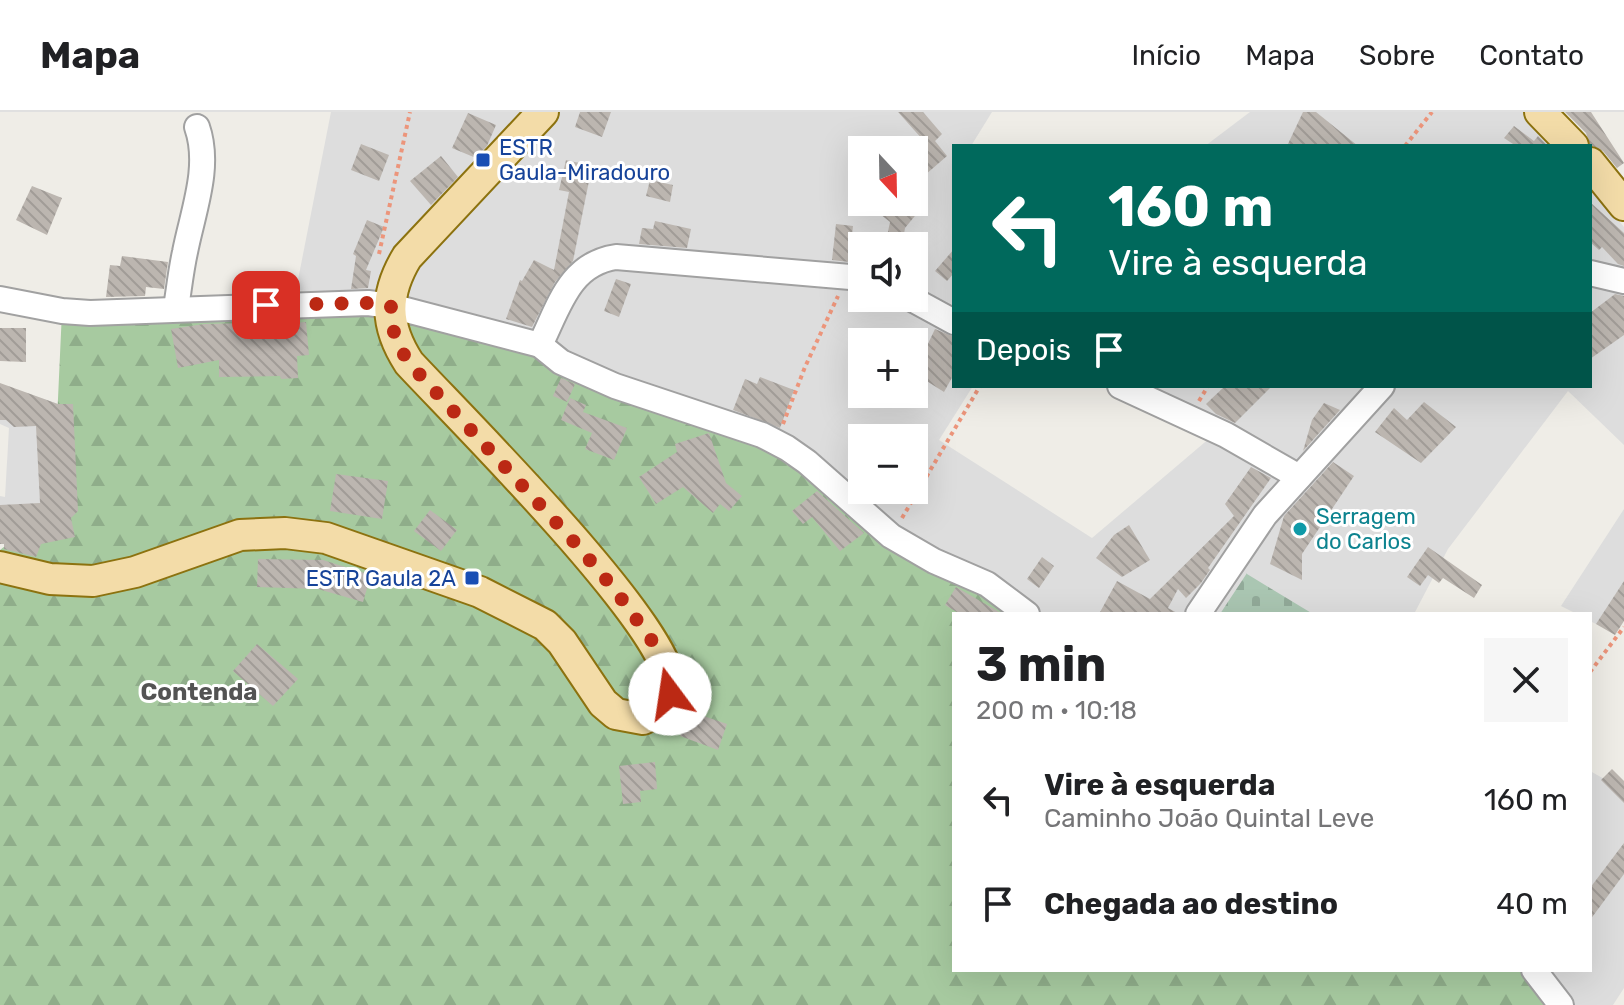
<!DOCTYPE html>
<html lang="pt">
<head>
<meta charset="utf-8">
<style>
  body { margin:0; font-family:Rubik,sans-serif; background:#f6f6f6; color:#202124; height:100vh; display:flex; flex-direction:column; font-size:30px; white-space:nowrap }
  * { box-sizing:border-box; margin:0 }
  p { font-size:26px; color:#757577 }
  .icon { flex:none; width:44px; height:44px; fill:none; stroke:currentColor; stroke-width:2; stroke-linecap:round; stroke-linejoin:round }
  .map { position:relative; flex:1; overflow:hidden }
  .sheet { position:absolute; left:952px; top:500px; width:640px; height:360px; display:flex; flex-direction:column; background:#fff; border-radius:0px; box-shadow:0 8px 32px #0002 }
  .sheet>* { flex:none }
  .top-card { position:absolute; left:952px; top:32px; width:640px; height:244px; border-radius:0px; box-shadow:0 8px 32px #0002; background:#00695c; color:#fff; overflow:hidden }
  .needle { width:52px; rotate:158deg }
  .fabs { position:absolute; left:848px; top:24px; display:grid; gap:16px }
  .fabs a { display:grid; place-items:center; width:80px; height:80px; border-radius:0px; background:#fff; box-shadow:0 8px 32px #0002; font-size:40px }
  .pin { position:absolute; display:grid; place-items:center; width:68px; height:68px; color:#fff; margin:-34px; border-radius:16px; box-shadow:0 4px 12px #0006 }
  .me { position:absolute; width:88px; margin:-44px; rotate:346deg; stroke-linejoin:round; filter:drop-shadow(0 0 6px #0008) }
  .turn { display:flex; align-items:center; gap:28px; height:168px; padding:0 24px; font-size:36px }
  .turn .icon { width:104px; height:104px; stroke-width:2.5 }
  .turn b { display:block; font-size:56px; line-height:68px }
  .then { display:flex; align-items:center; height:76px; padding:0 24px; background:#0003; gap:16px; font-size:30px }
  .round { display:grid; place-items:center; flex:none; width:84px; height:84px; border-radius:0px; background:#f6f6f6 }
  .headline { display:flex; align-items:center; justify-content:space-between; height:136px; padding:0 24px }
  h1 { font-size:48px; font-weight:700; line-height:60px }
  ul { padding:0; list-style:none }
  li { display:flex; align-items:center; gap:24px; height:104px; padding:0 24px }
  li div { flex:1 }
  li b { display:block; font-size:30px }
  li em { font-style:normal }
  header { display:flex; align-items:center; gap:48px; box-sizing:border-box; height:112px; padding:0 40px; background:#fff; border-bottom:2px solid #e0e0e0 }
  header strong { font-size:38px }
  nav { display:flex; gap:44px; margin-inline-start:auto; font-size:28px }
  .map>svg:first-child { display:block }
</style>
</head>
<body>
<header>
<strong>Mapa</strong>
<nav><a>Início</a><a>Mapa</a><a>Sobre</a><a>Contato</a></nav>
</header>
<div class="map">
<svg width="1624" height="893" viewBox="0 0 1624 893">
  <defs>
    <pattern id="forest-firs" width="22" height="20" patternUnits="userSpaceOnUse" patternTransform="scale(2)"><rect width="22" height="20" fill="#a7caa0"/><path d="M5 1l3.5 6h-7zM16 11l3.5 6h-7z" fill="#8fad8a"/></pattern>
    <pattern id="cemetery-stones" width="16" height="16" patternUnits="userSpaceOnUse" patternTransform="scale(2)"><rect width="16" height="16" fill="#aac6b2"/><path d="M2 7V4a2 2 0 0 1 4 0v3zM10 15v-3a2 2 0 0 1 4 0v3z" fill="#92aa99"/></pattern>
    <pattern id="building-back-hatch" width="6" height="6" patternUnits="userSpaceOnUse" patternTransform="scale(2)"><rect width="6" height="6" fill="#bcb6b0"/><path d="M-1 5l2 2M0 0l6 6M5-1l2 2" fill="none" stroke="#a19c97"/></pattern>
  </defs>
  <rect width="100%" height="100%" fill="#efede7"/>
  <g fill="#ddd" fill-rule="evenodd">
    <path d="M 331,0 L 992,0 L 971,34 L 954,34 L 954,274 L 973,274 L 939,328 L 1092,426 L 1224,314 L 1131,274 L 1590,274 L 1590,167 L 1624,166 L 1624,333 L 1568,279 L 1448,437 L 1414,502 L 954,502 L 384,188 L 296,178 ZM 862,38 L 914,38 L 914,90 L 862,90 ZM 862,134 L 914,134 L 914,186 L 862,186 ZM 862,230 L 914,230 L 914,282 L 862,282 ZM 862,326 L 914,326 L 914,378 L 862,378 Z"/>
    <path d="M 1250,0 L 1526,0 L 1555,34 L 1205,34 Z"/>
    <path d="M 1590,75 L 1624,115 L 1624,158 L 1590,160 Z"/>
    <path d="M 0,272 L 55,291 L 53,396 L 0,431 L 0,384 L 5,385 L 9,316 L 0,312 Z"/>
    <path d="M 1624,397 L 1624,494 L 1602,515 L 1590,509 L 1590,502 L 1577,502 L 1561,494 Z"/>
    <path d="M 1590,659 L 1624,678 L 1624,876 L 1613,893 L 1561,893 L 1536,858 L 1590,858 Z"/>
  </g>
  <path fill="url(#forest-firs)" d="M 391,194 L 762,323 L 1020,502 L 954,502 L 954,858 L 1527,858 L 1557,893 L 0,893 L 0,438 L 53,396 L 62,199 Z"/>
  <path fill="url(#cemetery-stones)" d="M 1247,461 L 1247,462 L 1313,502 L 1220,502 Z"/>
  <g fill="url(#building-back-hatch)">
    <path d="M 580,0 L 611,0 L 602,25 L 575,15 Z"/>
    <path d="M 898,0 L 923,0 L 942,22 L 935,29 L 947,44 L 925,63 L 914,51 L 914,36 L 923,28 Z"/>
    <path d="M 1303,0 L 1316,0 L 1358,34 L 1287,34 Z"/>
    <path d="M 1565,0 L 1591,0 L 1624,51 L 1617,56 L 1603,39 L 1590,33 L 1586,21 Z"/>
    <path d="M 468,1 L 496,13 L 487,34 L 476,46 L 452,36 Z"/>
    <path d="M 1514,14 L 1534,29 L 1538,24 L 1548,34 L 1516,34 L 1504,26 Z"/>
    <path d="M 361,32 L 389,43 L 379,69 L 351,58 Z"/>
    <path d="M 441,44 L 458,65 L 431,93 L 410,69 Z"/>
    <path d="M 566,48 L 592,54 L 573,149 L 555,170 L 532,215 L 506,207 L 520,168 L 522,169 L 534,148 L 554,158 L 569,80 L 559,78 Z"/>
    <path d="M 650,68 L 673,73 L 670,90 L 646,84 Z"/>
    <path d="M 32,74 L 62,86 L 47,123 L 16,108 Z"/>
    <path d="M 865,90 L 908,90 L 919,99 L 905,116 L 902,134 L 885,134 L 890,110 Z"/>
    <path d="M 1590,90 L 1624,121 L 1624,154 L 1618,152 L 1602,135 L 1599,138 L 1590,130 Z"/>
    <path d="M 367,108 L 384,115 L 366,158 L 371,159 L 368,176 L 351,177 L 356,144 L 353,142 Z"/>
    <path d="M 655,109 L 691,117 L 687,136 L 639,132 L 642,116 L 653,117 Z"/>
    <path d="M 836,112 L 853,114 L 849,150 L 832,148 Z"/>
    <path d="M 954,137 L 954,161 L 947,169 L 935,159 Z"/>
    <path d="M 122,144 L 168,150 L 164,177 L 146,175 L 145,184 L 106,185 L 110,153 L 120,154 Z"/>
    <path d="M 616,167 L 631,172 L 619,205 L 604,199 Z"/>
    <path d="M 1615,182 L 1624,184 L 1624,223 L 1590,247 L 1590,201 Z"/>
    <path d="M 306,210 L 309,243 L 297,244 L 298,266 L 281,267 L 280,264 L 219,265 L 219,248 L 178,256 L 171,217 L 204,212 L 251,211 L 251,214 Z"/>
    <path d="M 0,216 L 26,216 L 26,250 L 0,249 Z"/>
    <path d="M 935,217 L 954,225 L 954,262 L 944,280 L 914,261 Z"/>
    <path d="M 760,265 L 794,278 L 780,316 L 733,298 L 745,267 L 757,272 Z"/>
    <path d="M 561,266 L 575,272 L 567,290 L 553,284 Z"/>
    <path d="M 0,271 L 58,292 L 73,292 L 78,399 L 71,406 L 75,425 L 41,432 L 36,445 L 4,437 L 4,432 L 0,432 L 0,393 L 40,391 L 36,314 L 14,315 L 6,308 L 0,308 Z"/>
    <path d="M 1225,274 L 1272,274 L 1235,311 L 1216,302 L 1206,292 Z"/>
    <path d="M 570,286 L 586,293 L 583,300 L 627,316 L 614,348 L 585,337 L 592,321 L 561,308 Z"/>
    <path d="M 1424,290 L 1456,315 L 1421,351 L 1375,320 L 1394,296 L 1407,308 Z"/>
    <path d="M 1324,291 L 1340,298 L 1303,339 L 1312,308 Z"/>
    <path d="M 709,321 L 726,371 L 742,384 L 729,399 L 720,392 L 713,401 L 683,375 L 656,392 L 639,365 L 677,340 L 675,332 Z"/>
    <path d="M 1333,350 L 1354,364 L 1302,442 L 1302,468 L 1270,452 L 1284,404 Z"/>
    <path d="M 1251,355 L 1271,366 L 1208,456 L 1210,458 L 1201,471 L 1186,486 L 1178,477 L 1168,496 L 1179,502 L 1099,502 L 1117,469 L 1150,487 L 1234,404 L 1225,392 Z"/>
    <path d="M 336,362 L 388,369 L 382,407 L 330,399 Z"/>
    <path d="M 817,379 L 864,421 L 840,439 L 812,405 L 803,412 L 792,399 Z"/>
    <path d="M 430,398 L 457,418 L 441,439 L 414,419 Z"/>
    <path d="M 1129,413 L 1150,448 L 1122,465 L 1096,446 L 1114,423 Z"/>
    <path d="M 1428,435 L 1482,473 L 1474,486 L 1443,466 L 1439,471 L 1428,463 L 1420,474 L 1407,465 Z"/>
    <path d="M 1042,445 L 1054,454 L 1039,476 L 1027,467 Z"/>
    <path d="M 258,447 L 323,448 L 371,463 L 363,490 L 318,477 L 257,475 Z"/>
    <path d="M 1624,469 L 1624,509 L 1615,523 L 1596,512 Z"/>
    <path d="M 956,475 L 1001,501 L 1002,502 L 960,502 L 945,493 Z"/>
    <path d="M 257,532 L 298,567 L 273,594 L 233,559 Z"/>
    <path d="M 689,599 L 727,612 L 718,638 L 680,624 Z"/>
    <path d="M 655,650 L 657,677 L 640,679 L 641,690 L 623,692 L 619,654 Z"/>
    <path d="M 1612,657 L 1624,669 L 1624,691 L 1601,668 Z"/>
    <path d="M 1624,731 L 1624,762 L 1590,808 L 1590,776 Z"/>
  </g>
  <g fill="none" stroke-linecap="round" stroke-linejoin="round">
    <defs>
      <g id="minor">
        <path d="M 1590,161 L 1624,169"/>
        <path d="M 910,186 L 954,210"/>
        <path d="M 0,187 L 62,199 L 90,201 L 368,191 L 391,194 L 540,233 L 561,250 L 615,274 L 762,323 L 787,336 L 807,350 L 891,424 L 934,449 L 987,472 L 1027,502"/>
        <path d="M 176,196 C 179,177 181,158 185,140 C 193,99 211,55 197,15"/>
        <path d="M 540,233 C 559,195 569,152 616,145 L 862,166"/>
        <path d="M 1120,274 L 1226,323 L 1299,365"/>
        <path d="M 1198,502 L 1265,403 L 1382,274"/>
        <path d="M 1534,858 L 1561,893"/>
      </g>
      <g id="major">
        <path d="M 1540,0 L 1573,34"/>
        <path d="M 1590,51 L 1624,93"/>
        <path d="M 0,455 L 50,467 L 93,469 L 135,460 L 240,423 L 285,421 L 326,426 L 480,480 L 545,513 L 562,530 L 603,591 L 616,602 L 643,607 C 659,600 671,590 670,571 C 665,509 460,306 409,251 C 385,214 384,183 407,145 L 543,0"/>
      </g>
    </defs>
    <use href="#minor" stroke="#a1a1a1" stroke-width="28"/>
    <use href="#major" stroke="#8c720f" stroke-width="34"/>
    <g stroke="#ec957b" stroke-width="4" stroke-dasharray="4 4" stroke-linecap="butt">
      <path d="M 1405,34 L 1432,0"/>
      <path d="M 379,142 L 410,0"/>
      <path d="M 1199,289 L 1208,274"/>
      <path d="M 783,312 L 805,255 L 838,184"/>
      <path d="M 902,406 L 980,274"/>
      <path d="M 1590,560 L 1624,515"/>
    </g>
    <use href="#minor" stroke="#fff" stroke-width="24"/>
    <use href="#major" stroke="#f3dca8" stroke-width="30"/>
  </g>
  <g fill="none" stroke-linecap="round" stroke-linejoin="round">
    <path stroke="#bb2914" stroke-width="14" stroke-dasharray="0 25.2" d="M 266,193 L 368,191 L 391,194 C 390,216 397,232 409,251 L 576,432 L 615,478 L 655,533 L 670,568 L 670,582"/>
  </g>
  <g fill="#1a4fb4" stroke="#fff" stroke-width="3">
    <rect x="475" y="40" width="16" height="16" rx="4"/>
    <rect x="464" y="458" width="16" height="16" rx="4"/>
  </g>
  <circle fill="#0f9aa8" stroke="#fff" stroke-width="3" cx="1300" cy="417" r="8"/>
  <g text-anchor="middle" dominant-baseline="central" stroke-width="6" stroke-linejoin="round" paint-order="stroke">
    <g font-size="22" fill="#164399" stroke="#fff" text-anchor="start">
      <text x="499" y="35">ESTR<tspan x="499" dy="25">Gaula-Miradouro</tspan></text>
      <text x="456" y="466" text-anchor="end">ESTR Gaula 2A</text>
    </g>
    <g font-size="22" fill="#0d838f" stroke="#fff" text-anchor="start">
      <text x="1316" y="404">Serragem<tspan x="1316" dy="25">do Carlos</tspan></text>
    </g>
    <g font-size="24" font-weight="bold" fill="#535353" stroke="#fff">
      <text x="199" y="580">Contenda</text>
    </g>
  </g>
</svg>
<div class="fabs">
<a><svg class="needle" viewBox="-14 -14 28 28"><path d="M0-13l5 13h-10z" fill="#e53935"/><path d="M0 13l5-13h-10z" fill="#757577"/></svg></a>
<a><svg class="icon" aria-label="sound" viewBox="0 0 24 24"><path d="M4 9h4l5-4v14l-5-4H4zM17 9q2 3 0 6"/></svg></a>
<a>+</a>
<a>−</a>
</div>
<div class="pin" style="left:266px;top:193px;background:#d93025"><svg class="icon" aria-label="arrive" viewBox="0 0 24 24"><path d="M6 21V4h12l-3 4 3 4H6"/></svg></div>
<svg class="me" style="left:670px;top:582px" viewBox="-20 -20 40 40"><circle r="19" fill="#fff"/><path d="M0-13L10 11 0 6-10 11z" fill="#bb2914"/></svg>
<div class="top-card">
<div class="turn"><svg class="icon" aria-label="left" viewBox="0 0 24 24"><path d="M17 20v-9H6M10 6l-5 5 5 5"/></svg><div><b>160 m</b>Vire à esquerda</div></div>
<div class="then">Depois<svg class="icon" aria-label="arrive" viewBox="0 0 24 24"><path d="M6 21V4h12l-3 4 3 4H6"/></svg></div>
</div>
<section class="sheet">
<div class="headline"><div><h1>3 min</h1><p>200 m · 10:18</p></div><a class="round"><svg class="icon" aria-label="close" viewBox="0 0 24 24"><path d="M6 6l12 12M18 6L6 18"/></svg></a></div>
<ul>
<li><svg class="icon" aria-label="left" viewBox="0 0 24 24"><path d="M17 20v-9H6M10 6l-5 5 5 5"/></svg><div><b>Vire à esquerda</b><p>Caminho João Quintal Leve</p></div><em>160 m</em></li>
<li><svg class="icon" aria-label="arrive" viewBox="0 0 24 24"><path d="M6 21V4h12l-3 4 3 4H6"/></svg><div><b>Chegada ao destino</b></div><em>40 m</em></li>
</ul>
</section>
</div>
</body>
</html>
